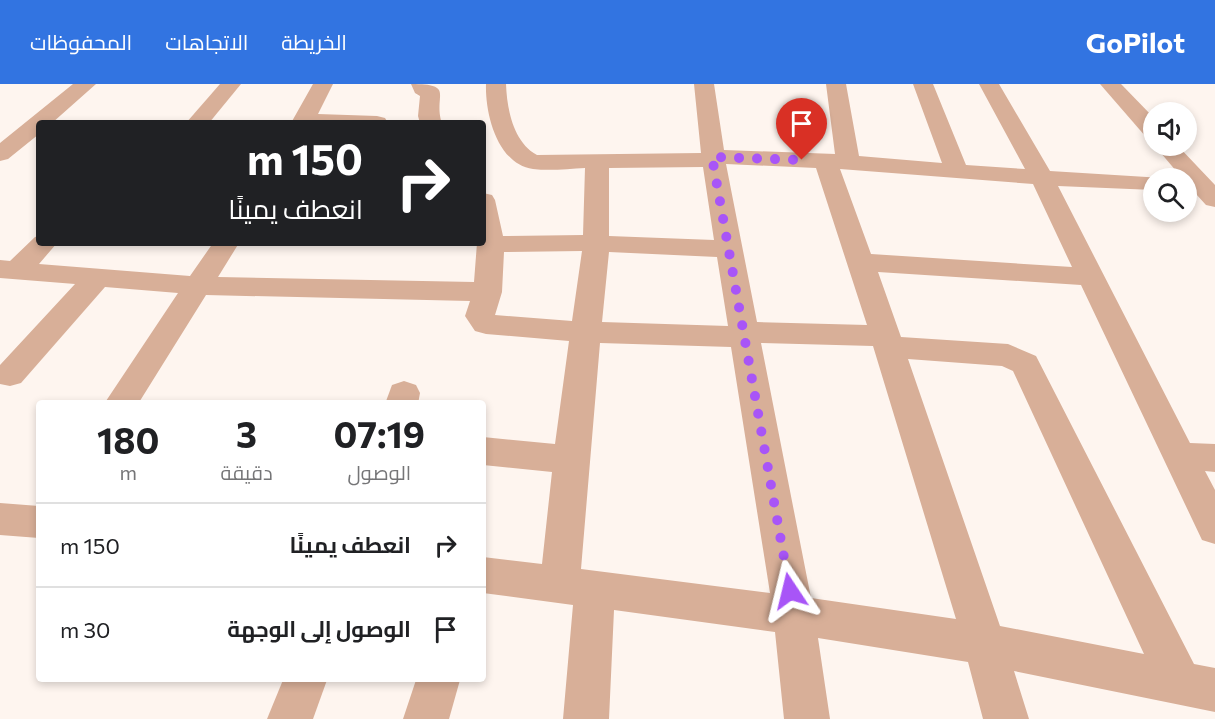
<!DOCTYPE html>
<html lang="ar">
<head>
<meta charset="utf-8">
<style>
  body { margin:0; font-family:Commissioner,Cairo,sans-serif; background:#f2f2f2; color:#202124; direction:rtl; height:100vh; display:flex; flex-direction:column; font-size:22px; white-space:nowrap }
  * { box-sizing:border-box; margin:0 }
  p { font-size:20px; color:#757577 }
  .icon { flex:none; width:33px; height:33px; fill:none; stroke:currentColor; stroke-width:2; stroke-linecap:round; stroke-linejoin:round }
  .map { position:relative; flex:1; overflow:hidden; direction:ltr }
  .details { position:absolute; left:36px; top:316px; width:450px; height:282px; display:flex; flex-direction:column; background:#fff; border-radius:6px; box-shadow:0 3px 9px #0003; direction:rtl }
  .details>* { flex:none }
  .banner { position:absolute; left:36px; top:36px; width:450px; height:126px; border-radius:6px; box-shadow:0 3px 9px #0003; direction:rtl; background:#202124; color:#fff; overflow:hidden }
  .buttons { position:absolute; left:1143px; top:18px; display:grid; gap:12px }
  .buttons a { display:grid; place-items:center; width:54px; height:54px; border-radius:50%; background:#fff; box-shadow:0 3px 9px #0003; font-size:30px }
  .pin { position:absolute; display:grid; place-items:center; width:51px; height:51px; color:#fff; margin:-62px -26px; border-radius:50% 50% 50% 0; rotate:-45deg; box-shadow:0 0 6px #0007 }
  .pin .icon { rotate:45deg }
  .me { position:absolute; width:66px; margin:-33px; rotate:350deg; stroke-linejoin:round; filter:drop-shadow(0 0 4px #0008) }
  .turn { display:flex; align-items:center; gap:21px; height:126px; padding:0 24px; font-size:27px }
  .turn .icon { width:78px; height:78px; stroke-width:2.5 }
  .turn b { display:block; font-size:42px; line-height:51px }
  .eta { display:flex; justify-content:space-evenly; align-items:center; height:102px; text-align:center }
  .eta b { font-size:36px; font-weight:700; line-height:42px }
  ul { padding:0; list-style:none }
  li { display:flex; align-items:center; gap:18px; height:84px; padding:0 24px; border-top:2px solid #e0e0e0 }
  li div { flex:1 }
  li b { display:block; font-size:22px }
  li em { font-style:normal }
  header { display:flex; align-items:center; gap:36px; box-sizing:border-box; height:84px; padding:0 30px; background:#3274e1; color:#fff }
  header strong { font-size:28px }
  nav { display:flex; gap:33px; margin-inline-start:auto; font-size:21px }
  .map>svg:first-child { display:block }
</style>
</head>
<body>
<header>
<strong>GoPilot</strong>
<nav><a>الخريطة</a><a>الاتجاهات</a><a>المحفوظات</a></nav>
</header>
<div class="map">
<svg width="1215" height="635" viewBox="0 0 1215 635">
  <rect width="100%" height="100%" fill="#fef5ef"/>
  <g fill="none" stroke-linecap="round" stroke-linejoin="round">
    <g fill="#d8af98" fill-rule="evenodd">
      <path d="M 73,0 L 96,0 L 52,39 L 39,39 L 39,50 L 8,75 L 0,77 L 0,59 Z"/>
      <path d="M 220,0 L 241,0 L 209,39 L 186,39 Z"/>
      <path d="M 313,0 L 333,0 L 318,30 L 377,32 L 385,34 L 388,39 L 291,39 Z"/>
      <path d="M 411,0 C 456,0 433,11 442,39 L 420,39 L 418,32 L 420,12 L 415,9 Z"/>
      <path d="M 486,0 L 506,0 C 507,25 513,58 537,71 L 701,69 L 694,0 L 714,0 L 724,66 L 835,70 L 826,0 L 846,0 L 859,72 L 942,79 L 913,0 L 933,0 L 966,81 L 1025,85 L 979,0 L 999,0 L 1050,87 L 1163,94 L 1154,94 L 1154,106 L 1058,102 L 1190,359 L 1215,360 L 1215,388 L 1205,387 L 1215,406 L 1215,460 L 1202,456 L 1081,201 L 878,188 L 901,253 L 1008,260 L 1036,272 L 1194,580 L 1215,584 L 1215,628 L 1014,587 L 1029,635 L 983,635 L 968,578 L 818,554 L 830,635 L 784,635 L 775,548 L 614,526 L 609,635 L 563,635 L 573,521 L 483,509 L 483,473 L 542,480 L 552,388 L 483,381 L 483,353 L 555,360 L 569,257 L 486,250 L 475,247 L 465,232 L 470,217 L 206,211 L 138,320 L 104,320 L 178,209 L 105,203 L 21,299 L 10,302 L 0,300 L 0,281 L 75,200 L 0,194 L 0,176 L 10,177 L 35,153 L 39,152 L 39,159 L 57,159 L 39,180 L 190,192 L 213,159 L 239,159 L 218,193 L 474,198 L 477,159 L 483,159 L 483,109 L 492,111 L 495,116 L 503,152 L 583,151 L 585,84 C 568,85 549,87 533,85 C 497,80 485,29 486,0 ZM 726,80 L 816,84 L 867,241 L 757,238 ZM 703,83 L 714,156 L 609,152 L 609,84 ZM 840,85 L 1033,100 L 1072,183 L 871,170 ZM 582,167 L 572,237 L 495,231 L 502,208 L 504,168 ZM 609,168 L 717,173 L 728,242 L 602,238 ZM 600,259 L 731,263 L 770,509 L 581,485 ZM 761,259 L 873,262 L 956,535 L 811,514 ZM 908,275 L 1002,282 L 1013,287 L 1144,570 L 1000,542 Z"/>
      <path d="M 1100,0 L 1121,0 L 1154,34 L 1154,55 L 1146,53 Z"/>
      <path d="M 1155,62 L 1178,62 L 1215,101 L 1215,123 L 1206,121 L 1186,99 L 1186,94 L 1182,94 Z"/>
      <path d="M 404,297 L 416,301 L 420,309 L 418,320 L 385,320 L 392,301 Z"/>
      <path d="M 0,419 L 39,422 L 39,454 L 0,451 Z"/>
      <path d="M 283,596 L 327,596 L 313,635 L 267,635 Z"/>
      <path d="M 416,596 L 460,596 L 449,635 L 403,635 Z"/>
    </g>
  </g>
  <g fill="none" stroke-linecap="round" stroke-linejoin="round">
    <path stroke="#a855f7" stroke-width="10" stroke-dasharray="0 18" d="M 790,507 L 712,73 L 802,76"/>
  </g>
</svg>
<div class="buttons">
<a><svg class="icon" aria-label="sound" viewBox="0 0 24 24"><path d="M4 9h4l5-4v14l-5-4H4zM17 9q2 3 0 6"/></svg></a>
<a><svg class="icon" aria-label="search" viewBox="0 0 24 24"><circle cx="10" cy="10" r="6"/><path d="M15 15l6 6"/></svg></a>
</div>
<div class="pin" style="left:802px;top:76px;background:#d93025"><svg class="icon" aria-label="arrive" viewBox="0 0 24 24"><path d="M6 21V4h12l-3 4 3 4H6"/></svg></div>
<svg class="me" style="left:790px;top:507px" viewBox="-20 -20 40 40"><path d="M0-17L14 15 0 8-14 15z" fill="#a855f7" stroke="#fff" stroke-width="4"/></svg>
<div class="banner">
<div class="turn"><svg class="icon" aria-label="right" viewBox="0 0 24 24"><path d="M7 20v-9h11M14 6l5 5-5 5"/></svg><div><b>150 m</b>انعطف يمينًا</div></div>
</div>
<section class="details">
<div class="eta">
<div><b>07:19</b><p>الوصول</p></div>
<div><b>3</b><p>دقيقة</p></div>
<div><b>180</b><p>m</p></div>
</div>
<ul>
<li><svg class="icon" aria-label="right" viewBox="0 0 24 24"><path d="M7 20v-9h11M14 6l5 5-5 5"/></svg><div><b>انعطف يمينًا</b></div><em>150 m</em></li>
<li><svg class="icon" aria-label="arrive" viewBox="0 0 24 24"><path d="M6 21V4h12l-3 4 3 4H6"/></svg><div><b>الوصول إلى الوجهة</b></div><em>30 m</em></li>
</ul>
</section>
</div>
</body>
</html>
